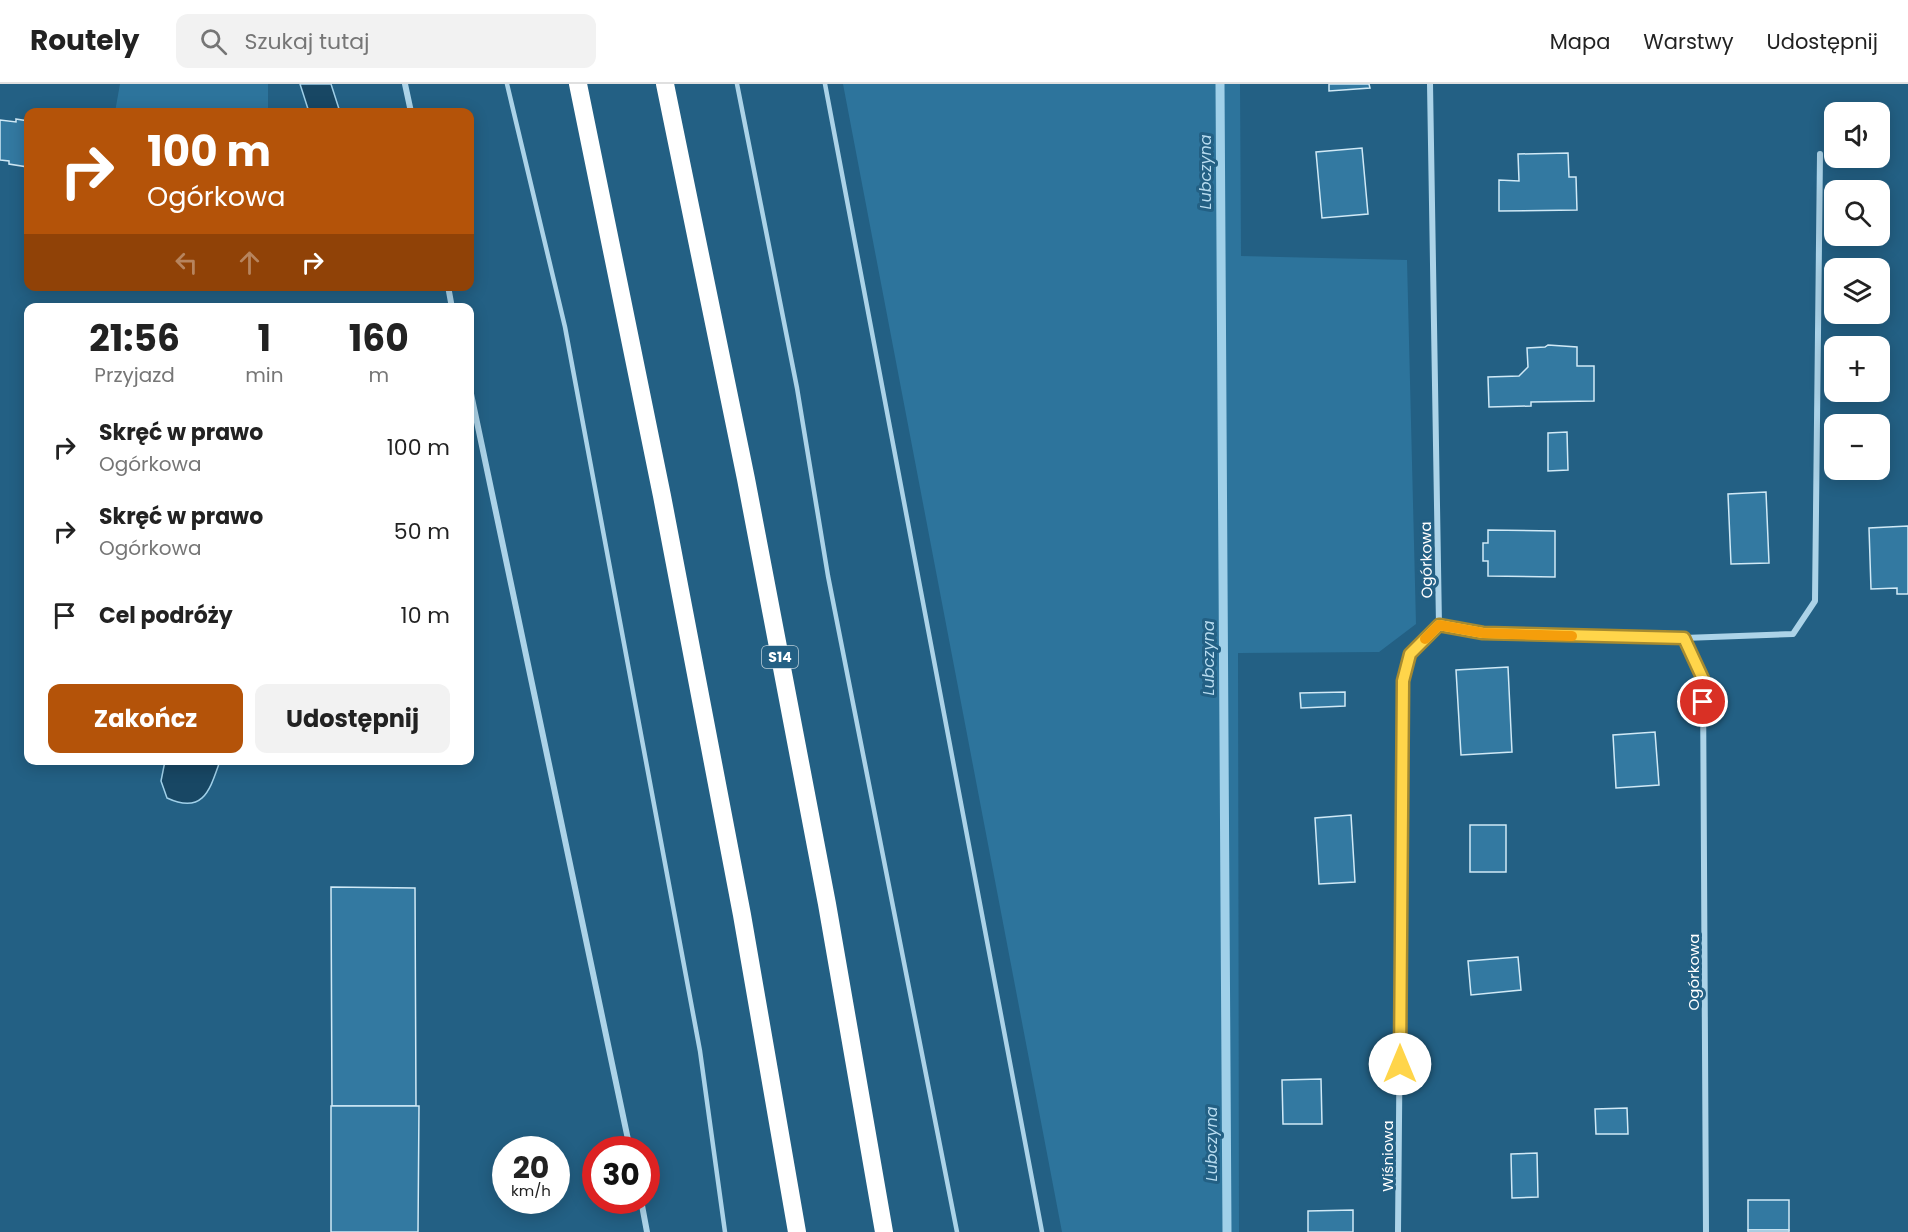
<!DOCTYPE html>
<html lang="pl">
<head>
<meta charset="utf-8">
<style>
  body { margin:0; font-family:Poppins,sans-serif; background:#f2f2f2; color:#222; height:100vh; display:flex; flex-direction:column; font-size:22px; white-space:nowrap }
  * { box-sizing:border-box; margin:0 }
  p { font-size:20px; color:#767676 }
  .icon { flex:none; width:33px; height:33px; fill:none; stroke:currentColor; stroke-width:2; stroke-linecap:round; stroke-linejoin:round }
  .map { position:relative; flex:1; overflow:hidden }
  .side { position:absolute; left:24px; top:219px; width:450px; height:462px; display:flex; flex-direction:column; background:#fff; border-radius:12px; box-shadow:0 3px 15px #0003 }
  .side>* { flex:none }
  .top-card { position:absolute; left:24px; top:24px; width:450px; height:183px; border-radius:12px; box-shadow:0 3px 15px #0003; background:#b45309; color:#fff; overflow:hidden }
  .fabs { position:absolute; left:1824px; top:18px; display:grid; gap:12px }
  .fabs a { display:grid; place-items:center; width:66px; height:66px; border-radius:12px; background:#fff; box-shadow:0 3px 15px #0003; font-size:30px }
  .speed { position:absolute; left:492px; top:1052px; display:flex; gap:12px; font-size:30px; font-weight:700; text-align:center }
  .speed>* { display:grid; place-content:center; width:78px; height:78px; border-radius:50%; background:#fff; box-shadow:0 3px 15px #0003; line-height:1 }
  .speed small { font-size:15px; font-weight:400 }
  .speed .limit { border:9px solid #d22; background:#fff; color:#111 }
  .pin { position:absolute; display:grid; place-items:center; width:51px; height:51px; color:#fff; margin:-26px; border:3px solid #fff; border-radius:50%; box-shadow:0 2px 6px #0007 }
  .me { position:absolute; width:66px; margin:-33px; rotate:0deg; stroke-linejoin:round; filter:drop-shadow(0 0 4px #0008) }
  .turn { display:flex; align-items:center; gap:21px; height:126px; padding:0 24px; font-size:27px }
  .turn .icon { width:78px; height:78px; stroke-width:2.5 }
  .turn b { display:block; font-size:42px; line-height:51px }
  .lanes { display:flex; align-items:center; height:57px; padding:0 24px; background:#0003; justify-content:center; gap:30px; direction:ltr }
  .lanes .off { opacity:.35 }
  .eta { display:flex; justify-content:space-evenly; align-items:center; height:102px; text-align:center }
  .eta b { font-size:36px; font-weight:700; line-height:42px }
  .button { display:flex; gap:12px; margin-top:auto; padding:12px 24px }
  .button a { flex:1; height:69px; border-radius:12px; background:#b45309; color:#fff; font-size:24px; font-weight:700; line-height:69px; text-align:center }
  .button a+a { background:#f2f2f2; color:#222 }
  ul { padding:0; list-style:none }
  li { display:flex; align-items:center; gap:18px; height:84px; padding:0 24px }
  li div { flex:1 }
  li b { display:block; font-size:22px }
  li em { font-style:normal }
  header { display:flex; align-items:center; gap:36px; box-sizing:border-box; height:84px; padding:0 30px; background:#fff; border-bottom:2px solid #e0e0e0 }
  header strong { font-size:28px }
  nav { display:flex; gap:33px; margin-inline-start:auto; font-size:21px }
  .search { width:420px; height:54px; background:#f2f2f2; display:flex; align-items:center; gap:15px; box-sizing:border-box; padding:0 21px; border-radius:12px; color:#767676; font-size:22px }
  .map>svg:first-child { display:block }
</style>
</head>
<body>
<header>
<strong>Routely</strong>
<div class="search"><svg class="icon" aria-label="search" viewBox="0 0 24 24"><circle cx="10" cy="10" r="6"/><path d="M15 15l6 6"/></svg>Szukaj tutaj</div>
<nav><a>Mapa</a><a>Warstwy</a><a>Udostępnij</a></nav>
</header>
<div class="map">
<svg width="1908" height="1148" viewBox="0 0 1908 1148">
  <rect width="100%" height="100%" fill="#236084"/>
  <g fill="#2d749c">
    <path d="M 120,0 L 268,0 L 268,28 L 115,28 Z"/>
    <path d="M 843,0 L 1240,0 L 1241,172 L 1407,176 L 1416,540 L 1379,568 L 1238,569 L 1239,1148 L 1062,1148 Z"/>
  </g>
  <g fill="#184764" stroke="#a0d0e9" stroke-width="1.5">
    <path d="M 300,0 L 331,0 L 340,28 L 309,28 Z"/>
    <path d="M 165,677 L 165,676 L 220,677 C 210,705 204,731 167,714 L 161,697 Z"/>
  </g>
  <g fill="none" stroke-linecap="round" stroke-linejoin="round">
    <path stroke="#a0d0e9" stroke-width="9" d="M 1220,0 L 1227,1148"/>
  </g>
  <g fill="#3379a1" stroke="#d0e9f6" stroke-width="1.5">
    <path d="M 1329,0 L 1369,0 L 1370,4 L 1329,7 Z"/>
    <path d="M 16,35 L 28,37 L 28,83 L 9,80 L 9,77 L 0,76 L 0,36 L 16,38 Z"/>
    <path d="M 1362,64 L 1368,130 L 1322,134 L 1316,68 Z"/>
    <path d="M 1568,69 L 1569,93 L 1576,93 L 1577,126 L 1499,127 L 1499,96 L 1519,97 L 1518,70 Z"/>
    <path d="M 1548,261 L 1577,263 L 1577,282 L 1594,282 L 1594,317 L 1531,318 L 1531,322 L 1489,323 L 1488,293 L 1519,292 L 1528,283 L 1527,264 L 1545,263 Z"/>
    <path d="M 1567,348 L 1568,386 L 1548,387 L 1548,349 Z"/>
    <path d="M 1766,408 L 1769,479 L 1731,480 L 1728,410 Z"/>
    <path d="M 1908,442 L 1908,510 L 1897,510 L 1897,504 L 1871,505 L 1869,444 Z"/>
    <path d="M 1488,446 L 1555,447 L 1555,493 L 1488,492 L 1488,477 L 1483,477 L 1483,459 L 1488,459 Z"/>
    <path d="M 1508,583 L 1512,668 L 1461,671 L 1456,586 Z"/>
    <path d="M 1345,608 L 1345,622 L 1301,624 L 1300,609 Z"/>
    <path d="M 1655,648 L 1659,701 L 1616,704 L 1613,651 Z"/>
    <path d="M 1351,731 L 1355,798 L 1319,800 L 1315,734 Z"/>
    <rect x="1470" y="741" width="36" height="47"/>
    <path d="M 331,803 L 415,804 L 416,1022 L 332,1022 Z"/>
    <path d="M 1518,873 L 1521,906 L 1471,911 L 1468,877 Z"/>
    <path d="M 1321,995 L 1322,1040 L 1283,1040 L 1282,996 Z"/>
    <path d="M 331,1022 L 419,1022 L 418,1148 L 331,1148 Z"/>
    <path d="M 1627,1024 L 1628,1050 L 1596,1050 L 1595,1025 Z"/>
    <path d="M 1537,1069 L 1538,1113 L 1512,1114 L 1511,1070 Z"/>
    <rect x="1748" y="1116" width="41" height="30"/>
    <path d="M 1353,1126 L 1353,1148 L 1308,1148 L 1308,1127 Z"/>
    <rect x="1748" y="1146" width="41" height="2"/>
  </g>
  <g fill="none" stroke-linecap="round" stroke-linejoin="round">
    <g stroke="#acd3e8" stroke-width="4.5">
      <path d="M 507,0 L 565,243 L 700,967 L 725,1148"/>
      <path d="M 737,0 L 797,304 L 828,492 L 957,1148"/>
      <path d="M 825,0 L 1042,1148"/>
    </g>
    <g stroke="#acd3e8" stroke-width="6">
      <path d="M 405,0 L 411,28"/>
      <path d="M 1430,0 L 1439,541"/>
      <path d="M 448,202 L 452,224"/>
      <path d="M 470,305 L 630,1065"/>
      <path d="M 1439,541 L 1483,550 L 1684,554 L 1703,595 L 1706,1148"/>
      <path d="M 1684,554 L 1793,550 L 1815,517 L 1820,70"/>
      <path d="M 641,1116 L 647,1148"/>
      <path d="M 1398,1148 L 1403,597 L 1410,570 L 1439,541"/>
    </g>
    <g stroke="#fff" stroke-width="18">
      <path d="M 578,0 L 662,412 L 742,831 L 797,1148"/>
      <path d="M 665,0 L 746,395 L 827,820 L 884,1148"/>
    </g>
  </g>
  <g fill="none" stroke-linecap="round" stroke-linejoin="round">
    <defs>
      <path id="route" d="M 1400,980 L 1403,597 L 1410,570 L 1439,541 L 1483,549 L 1684,554 L 1703,595 L 1703,618"/>
    </defs>
    <use href="#route" stroke="#a68a30" stroke-width="15"/>
    <use href="#route" stroke="#ffd54a" stroke-width="10"/>
    <path stroke="#f59e0b" stroke-width="10" d="M 1425,555 L 1439,541 L 1483,549 L 1572,552"/>
  </g>
  <g text-anchor="middle" dominant-baseline="central" stroke-width="6" stroke-linejoin="round" paint-order="stroke">
    <rect fill="#236084" stroke="#bdcfda" stroke-width="1.5" x="762" y="562" width="36" height="22" rx="4.5"/>
    <g font-size="14" font-weight="bold" fill="#fff">
      <text x="780" y="573">S14</text>
    </g>
    <g font-size="15" fill="#fff" stroke="#236084">
      <text transform="translate(1426 476) rotate(-91)">Ogórkowa</text>
      <text transform="translate(1693 888) rotate(-90)">Ogórkowa</text>
      <text transform="translate(1387 1072) rotate(-90)">Wiśniowa</text>
    </g>
    <g font-size="16" font-style="italic" fill="#b8dcf0" stroke="#236084">
      <text transform="translate(1205 88) rotate(-90)">Lubczyna</text>
      <text transform="translate(1208 574) rotate(-90)">Lubczyna</text>
      <text transform="translate(1211 1060) rotate(-90)">Lubczyna</text>
    </g>
  </g>
</svg>
<div class="fabs">
<a><svg class="icon" aria-label="sound" viewBox="0 0 24 24"><path d="M4 9h4l5-4v14l-5-4H4zM17 9q2 3 0 6"/></svg></a>
<a><svg class="icon" aria-label="search" viewBox="0 0 24 24"><circle cx="10" cy="10" r="6"/><path d="M15 15l6 6"/></svg></a>
<a><svg class="icon" aria-label="layers" viewBox="0 0 24 24"><path d="M12 4l9 5-9 5-9-5zM3 14l9 5 9-5"/></svg></a>
<a>+</a>
<a>−</a>
</div>
<div class="speed"><div>20<small>km/h</small></div><div class="limit">30</div></div>
<div class="pin" style="left:1703px;top:618px;background:#d93025"><svg class="icon" aria-label="arrive" viewBox="0 0 24 24"><path d="M6 21V4h12l-3 4 3 4H6"/></svg></div>
<svg class="me" style="left:1400px;top:980px" viewBox="-20 -20 40 40"><circle r="19" fill="#fff"/><path d="M0-13L10 11 0 6-10 11z" fill="#ffd54a"/></svg>
<div class="top-card">
<div class="turn"><svg class="icon" aria-label="right" viewBox="0 0 24 24"><path d="M7 20v-9h11M14 6l5 5-5 5"/></svg><div><b>100 m</b>Ogórkowa</div></div>
<div class="lanes"><svg class="icon off" aria-label="left" viewBox="0 0 24 24"><path d="M17 20v-9H6M10 6l-5 5 5 5"/></svg><svg class="icon off" aria-label="ahead" viewBox="0 0 24 24"><path d="M12 20V5M6 11l6-6 6 6"/></svg><svg class="icon" aria-label="right" viewBox="0 0 24 24"><path d="M7 20v-9h11M14 6l5 5-5 5"/></svg></div>
</div>
<section class="side">
<div class="eta">
<div><b>21:56</b><p>Przyjazd</p></div>
<div><b>1</b><p>min</p></div>
<div><b>160</b><p>m</p></div>
</div>
<ul>
<li><svg class="icon" aria-label="right" viewBox="0 0 24 24"><path d="M7 20v-9h11M14 6l5 5-5 5"/></svg><div><b>Skręć w prawo</b><p>Ogórkowa</p></div><em>100 m</em></li>
<li><svg class="icon" aria-label="right" viewBox="0 0 24 24"><path d="M7 20v-9h11M14 6l5 5-5 5"/></svg><div><b>Skręć w prawo</b><p>Ogórkowa</p></div><em>50 m</em></li>
<li><svg class="icon" aria-label="arrive" viewBox="0 0 24 24"><path d="M6 21V4h12l-3 4 3 4H6"/></svg><div><b>Cel podróży</b></div><em>10 m</em></li>
</ul>
<div class="button"><a>Zakończ</a><a>Udostępnij</a></div>
</section>
</div>
</body>
</html>
